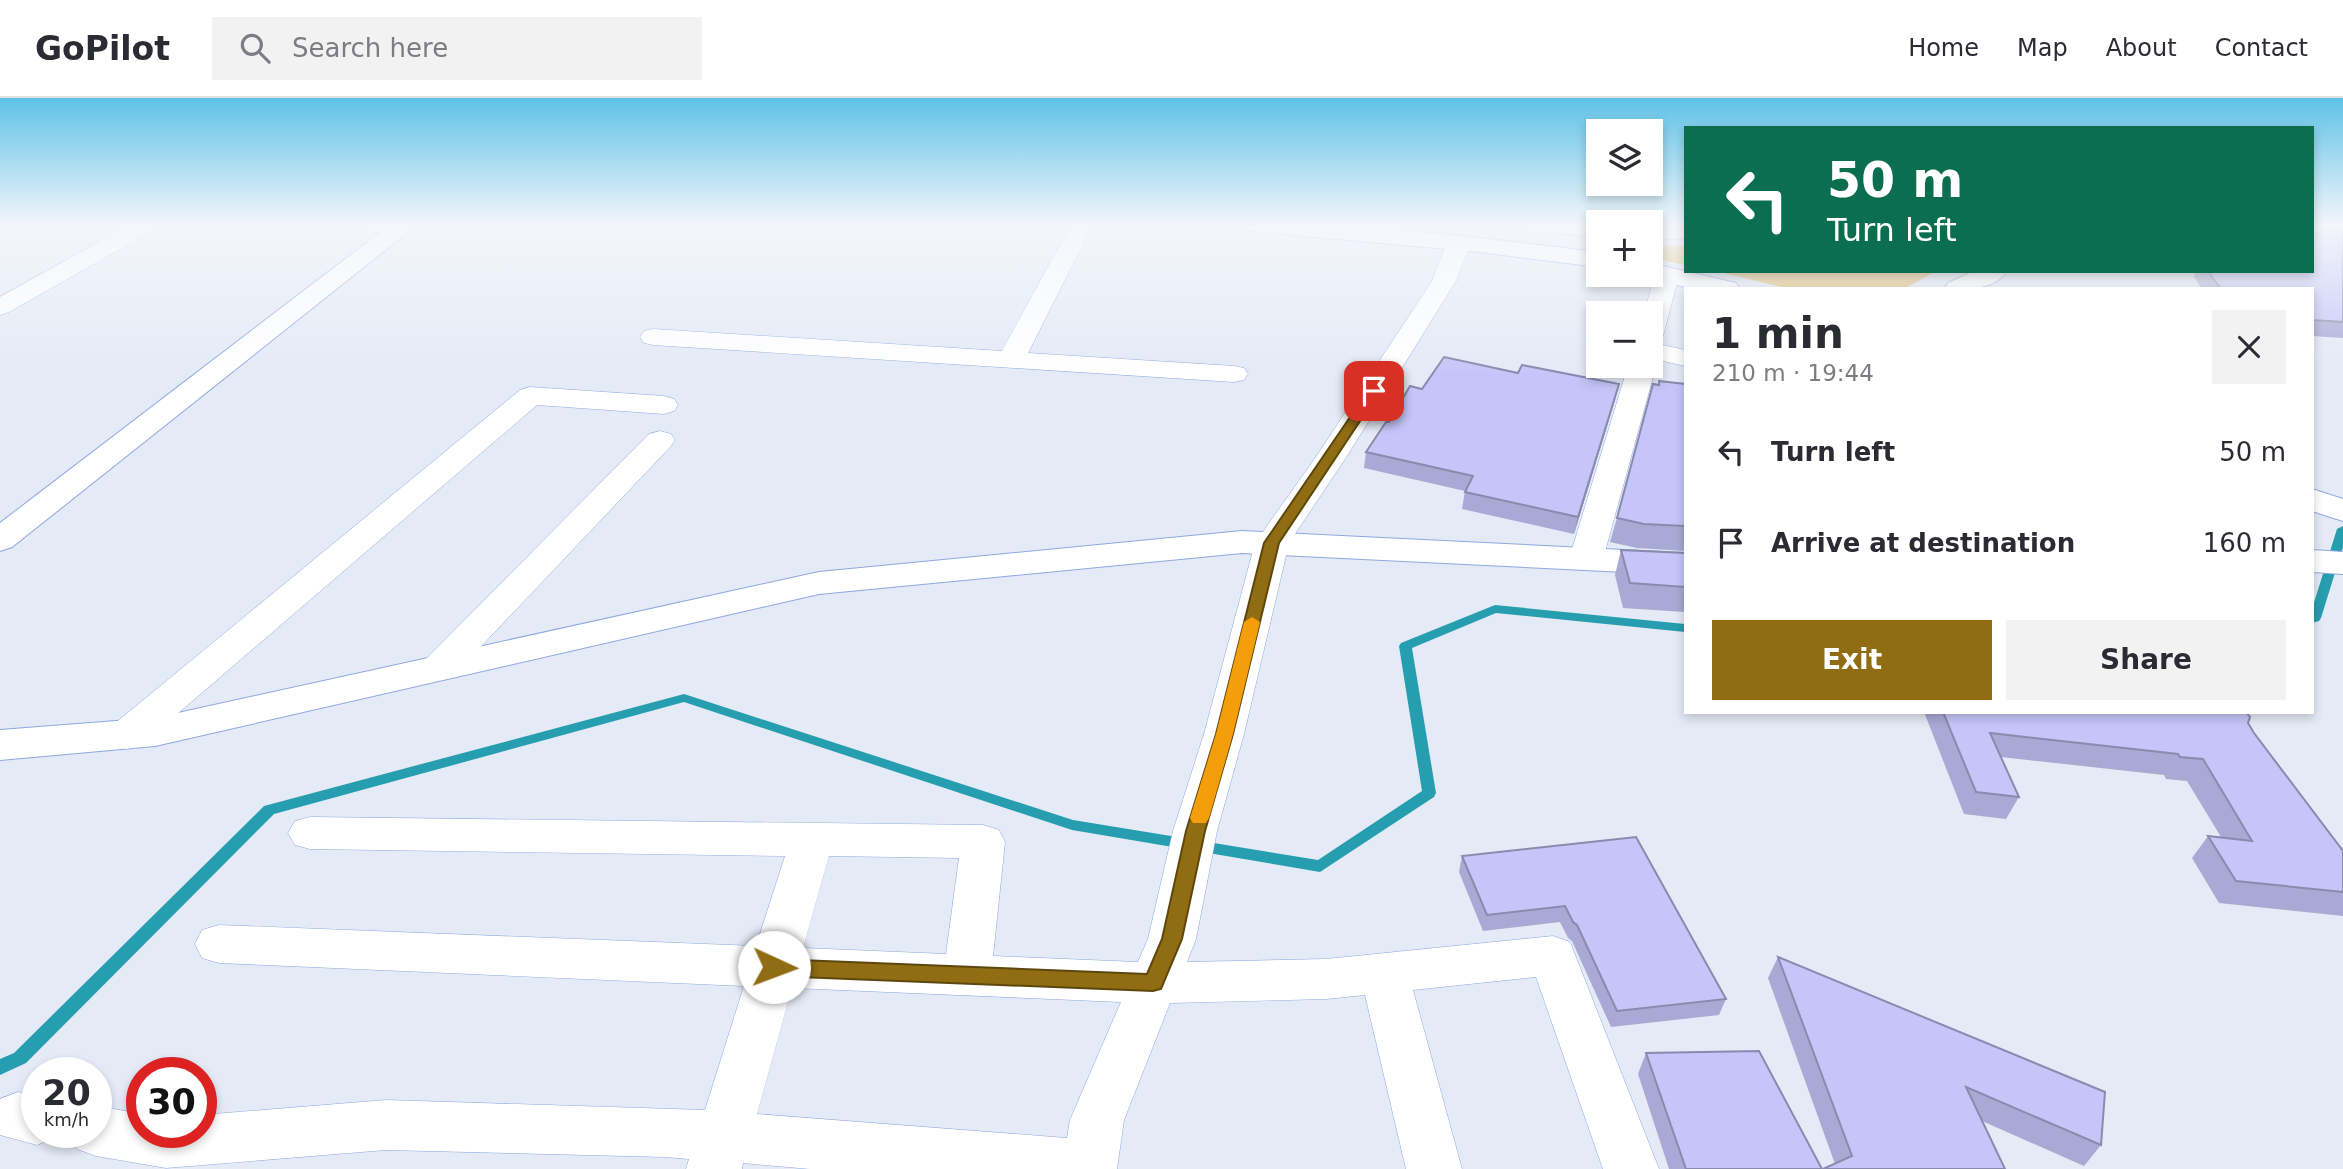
<!DOCTYPE html>
<html lang="en">
<head>
<meta charset="utf-8">
<style>
  body { margin:0; font-family:"DejaVu Sans",sans-serif; background:#f2f2f3; color:#2b2b33; height:100vh; display:flex; flex-direction:column; font-size:26px; white-space:nowrap }
  * { box-sizing:border-box; margin:0 }
  p { font-size:23px; color:#7c7c81 }
  .icon { flex:none; width:38px; height:38px; fill:none; stroke:currentColor; stroke-width:2; stroke-linecap:round; stroke-linejoin:round }
  .map { position:relative; flex:1; overflow:hidden }
  .drawer { position:absolute; left:1684px; top:189px; width:630px; height:427px; display:flex; flex-direction:column; background:#fff; border-radius:0px; box-shadow:0 4px 10px #0003 }
  .drawer>* { flex:none }
  .banner { position:absolute; left:1684px; top:28px; width:630px; height:147px; border-radius:0px; box-shadow:0 4px 10px #0003; background:#0b6e4f; color:#fff; overflow:hidden }
  .fabs { position:absolute; left:1586px; top:21px; display:grid; gap:14px }
  .fabs a { display:grid; place-items:center; width:77px; height:77px; border-radius:0px; background:#fff; box-shadow:0 4px 10px #0003; font-size:35px }
  .speed { position:absolute; left:21px; top:959px; display:flex; gap:14px; font-size:35px; font-weight:700; text-align:center }
  .speed>* { display:grid; place-content:center; width:91px; height:91px; border-radius:50%; background:#fff; box-shadow:0 4px 10px #0003; line-height:1 }
  .speed small { font-size:18px; font-weight:400 }
  .speed .limit { border:10px solid #d22; background:#fff; color:#111 }
  .pin { position:absolute; display:grid; place-items:center; width:60px; height:60px; color:#fff; margin:-30px; border-radius:14px; box-shadow:0 4px 10px #0006 }
  .me { position:absolute; width:77px; margin:-38px; rotate:92deg; stroke-linejoin:round; filter:drop-shadow(0 0 5px #0008) }
  .turn { display:flex; align-items:center; gap:24px; height:147px; padding:0 28px; font-size:32px }
  .turn .icon { width:91px; height:91px; stroke-width:2.5 }
  .turn b { display:block; font-size:49px; line-height:60px }
  .round { display:grid; place-items:center; flex:none; width:74px; height:74px; border-radius:0px; background:#f2f2f3 }
  .headline { display:flex; align-items:center; justify-content:space-between; height:119px; padding:0 28px }
  h1 { font-size:42px; font-weight:700; line-height:52px }
  .action { display:flex; gap:14px; margin-top:auto; padding:14px 28px }
  .action a { flex:1; height:80px; border-radius:0px; background:#906d13; color:#fff; font-size:28px; font-weight:700; line-height:80px; text-align:center }
  .action a+a { background:#f2f2f3; color:#2b2b33 }
  ul { padding:0; list-style:none }
  li { display:flex; align-items:center; gap:21px; height:91px; padding:0 28px }
  li div { flex:1 }
  li b { display:block; font-size:26px }
  li em { font-style:normal }
  header { display:flex; align-items:center; gap:42px; box-sizing:border-box; height:98px; padding:0 35px; background:#fff; border-bottom:2px solid #e1e1e2 }
  header strong { font-size:33px }
  nav { display:flex; gap:38px; margin-inline-start:auto; font-size:24px }
  .search { width:490px; height:63px; background:#f2f2f3; display:flex; align-items:center; gap:18px; box-sizing:border-box; padding:0 24px; border-radius:0px; color:#7c7c81; font-size:26px }
  .map>svg:first-child { display:block }
</style>
</head>
<body>
<header>
<strong>GoPilot</strong>
<div class="search"><svg class="icon" aria-label="search" viewBox="0 0 24 24"><circle cx="10" cy="10" r="6"/><path d="M15 15l6 6"/></svg>Search here</div>
<nav><a>Home</a><a>Map</a><a>About</a><a>Contact</a></nav>
</header>
<div class="map">
<svg width="2343" height="1071" viewBox="0 0 2343 1071">
  <rect width="100%" height="100%" fill="#e4eaf6"/>
  <g fill="#e2b85b">
    <path d="M 1650,147 L 1685,148 L 1685,167 L 1650,159 Z"/>
    <path d="M 1715,173 L 1936,173 L 1904,191 L 1791,191 Z"/>
  </g>
  <g fill="none" stroke-linecap="round" stroke-linejoin="round">
    <g fill="#279eb0" fill-rule="evenodd">
      <path d="M 2343,428 L 2343,449 L 2321,520 L 2319,523 L 2312,525 L 2312,511 L 2337,431 Z"/>
      <path d="M 1495,507 L 1685,526 L 1685,534 L 1496,515 L 1412,550 L 1436,695 L 1434,699 L 1320,774 L 1072,732 L 684,604 L 274,716 L 26,965 L 0,977 L 0,961 L 14,955 L 264,708 L 684,596 L 1073,722 L 1318,762 L 1422,693 L 1399,548 L 1401,545 Z"/>
    </g>
    <defs>
      <g id="minor">
        <path d="M 131,126 L 159,126 L 156,131 L 9,214 L 0,217 L 0,199 Z"/>
        <path d="M 351,126 L 416,126 L 416,127 L 413,132 C 396,136 371,135 354,131 Z"/>
        <path d="M 1071,126 L 1093,126 L 1028,255 L 1234,268 L 1244,270 L 1248,276 L 1244,282 L 1234,284 L 653,247 L 644,245 L 640,239 L 644,233 L 653,231 L 1002,253 Z"/>
        <path d="M 1377,126 L 1399,126 L 1399,138 L 1396,143 L 1380,143 L 1377,138 Z"/>
        <path d="M 1459,138 L 1467,140 L 1471,145 L 1456,183 L 1347,358 L 1289,445 L 1244,636 L 1217,733 L 1196,841 L 1187,864 L 1326,861 L 1553,838 L 1570,844 L 1659,1071 L 1603,1071 L 1536,879 L 1413,892 L 1462,1071 L 1406,1071 L 1365,897 L 1326,901 L 1170,905 L 1124,1022 L 1117,1071 L 810,1071 L 743,1065 L 742,1071 L 686,1071 L 689,1061 L 665,1059 L 386,1052 L 166,1070 L 96,1058 L 77,1051 L 70,1034 L 96,1034 L 96,1008 L 142,1016 L 142,1034 L 201,1034 L 201,1017 L 386,1002 L 705,1012 L 744,888 L 219,865 L 202,860 L 195,846 L 202,832 L 219,827 L 756,848 L 785,758 L 310,751 L 295,747 L 288,735 L 295,723 L 310,719 L 983,727 L 999,732 L 1005,744 L 993,858 L 1138,864 L 1148,841 L 1173,733 L 1204,636 L 1255,445 L 1318,356 L 1432,183 L 1447,145 L 1451,140 ZM 829,758 L 959,760 L 946,856 L 803,850 ZM 792,890 L 1121,904 L 1070,1022 L 1067,1040 L 757,1016 Z"/>
        <path d="M 1667,170 L 1676,172 L 1679,177 L 1663,238 L 1659,244 L 1654,245 L 1685,252 L 1685,268 L 1650,260 L 1650,215 L 1644,215 L 1655,177 L 1658,172 Z"/>
        <path d="M 1650,262 L 1656,268 L 1603,461 L 1598,468 L 1586,471 L 1574,468 L 1569,461 L 1628,268 L 1650,268 Z"/>
        <path d="M 530,289 L 664,298 L 674,301 L 678,307 L 674,313 L 664,316 L 537,307 L 141,647 L 127,651 L 113,647 L 107,637 L 113,627 L 520,292 Z"/>
        <path d="M 660,333 L 671,336 L 675,342 L 671,348 L 452,579 L 439,582 L 426,579 L 420,570 L 426,561 L 649,336 Z"/>
        <path d="M 18,994 L 37,997 L 37,1034 L 58,1034 L 56,1039 L 37,1047 L 0,1037 L 0,1001 Z"/>
      </g>
      <g id="tertiary">
        <path d="M 391,126 L 418,126 L 12,449 L 0,453 L 0,425 Z"/>
        <path d="M 1240,126 L 1334,126 L 1479,140 L 1598,154 L 1598,169 L 1479,154 L 1252,133 L 1244,131 Z"/>
        <path d="M 1507,126 L 1598,126 L 1598,138 L 1519,133 L 1511,131 Z"/>
        <path d="M 1650,126 L 1685,127 L 1685,141 L 1650,140 Z"/>
        <path d="M 1650,165 L 1736,185 L 1740,191 L 1693,191 L 1641,178 L 1650,177 Z"/>
        <path d="M 1974,173 L 2007,173 C 1994,193 1965,191 1944,191 L 1948,185 Z"/>
        <path d="M 2312,391 L 2343,401 L 2343,423 L 2312,413 Z"/>
        <path d="M 1242,433 L 1685,455 L 1685,477 L 1242,455 L 819,496 L 155,648 L 0,662 L 0,632 L 155,620 L 819,474 Z"/>
        <path d="M 2312,452 L 2343,454 L 2343,476 L 2312,474 Z"/>
      </g>
    </defs>
    <use href="#minor" stroke="#8da8e2" stroke-width="1"/>
    <use href="#tertiary" stroke="#8da8e2" stroke-width="2"/>
    <use href="#minor" fill="#fff" fill-rule="evenodd"/>
    <use href="#tertiary" fill="#fff" fill-rule="evenodd"/>
  </g>
  <g fill="#a9a9d6">
    <path d="M 2343,126 L 2343,240 L 2312,238 L 2312,191 L 2202,191 L 2194,179 L 2196,173 L 2312,173 Z"/>
    <path d="M 1518,275 L 1619,286 L 1574,436 L 1462,411 L 1465,393 L 1364,370 L 1366,354 L 1389,324 L 1422,291 Z"/>
    <path d="M 1685,286 L 1685,453 L 1637,450 L 1610,444 L 1617,420 L 1658,287 Z"/>
    <path d="M 1621,452 L 1685,455 L 1685,514 L 1623,510 L 1615,477 Z"/>
    <path d="M 1924,614 L 2246,614 L 2248,625 L 2254,635 L 2343,753 L 2343,818 L 2219,805 L 2192,760 L 2208,738 L 2221,739 L 2187,683 L 2166,681 L 2164,677 L 2001,659 L 2019,699 L 2006,721 L 1964,716 Z"/>
    <path d="M 1636,739 L 1726,901 L 1719,917 L 1611,929 L 1572,843 L 1568,840 L 1560,824 L 1483,833 L 1459,774 L 1462,758 Z"/>
    <path d="M 1778,859 L 2101,1047 L 2084,1068 L 1982,1023 L 1835,1066 L 1768,880 Z"/>
    <path d="M 1646,955 L 1822,1071 L 1669,1071 L 1638,976 Z"/>
  </g>
  <path fill="#8a8aae" d="M 1619,286 L 1615,302 L 1574,436 L 1578,419 Z"/>
  <g fill="#c5c5f9" stroke="#8a8aae" stroke-width="2">
    <path d="M 2312,126 L 2343,126 L 2343,224 L 2312,222 L 2312,191 L 2221,191 L 2208,173 L 2312,173 Z"/>
    <path d="M 1444,259 L 1518,275 L 1522,267 L 1619,286 L 1578,419 L 1465,394 L 1473,378 L 1366,354 L 1386,324 L 1389,324 L 1410,288 L 1422,291 Z"/>
    <path d="M 1659,283 L 1685,286 L 1685,428 L 1644,426 L 1617,420 L 1653,286 L 1659,287 Z"/>
    <path d="M 1621,452 L 1685,455 L 1685,489 L 1630,485 Z"/>
    <path d="M 1943,614 L 2246,614 L 2250,619 L 2248,625 L 2254,635 L 2343,753 L 2343,794 L 2236,783 L 2208,738 L 2252,743 L 2203,661 L 2180,659 L 2178,656 L 1990,635 L 2019,699 L 1976,694 Z"/>
    <path d="M 1636,739 L 1726,901 L 1617,913 L 1577,827 L 1573,824 L 1565,808 L 1487,817 L 1462,758 Z"/>
    <path d="M 1778,859 L 2105,994 L 2101,1047 L 1966,989 L 2005,1071 L 1823,1071 L 1852,1058 Z"/>
    <path d="M 1759,953 L 1822,1071 L 1686,1071 L 1646,955 Z"/>
  </g>
  <linearGradient id="sky" x2="0" y2="1"><stop stop-color="#5fc2e7"/><stop offset="0.46" stop-color="#f3f6fb"/><stop offset="1" stop-color="#f3f6fb" stop-opacity="0"/></linearGradient>
  <rect width="2343" height="276" fill="url(#sky)"/>
  <path fill="#906d13" stroke="#5e470c" stroke-width="2" d="M 1374,289 L 1380,293 L 1279,445 L 1233,636 L 1205,733 L 1182,841 L 1161,891 L 1153,893 L 774,878 L 767,875 L 764,869 L 767,863 L 774,861 L 1147,876 L 1162,841 L 1186,733 L 1216,636 L 1264,445 L 1370,290 Z"/>
  <path fill="#f59e0b" d="M 1252,519 L 1260,524 L 1233,636 L 1209,720 L 1206,725 L 1193,725 L 1190,720 L 1216,636 L 1244,524 Z"/>
</svg>
<div class="fabs">
<a><svg class="icon" aria-label="layers" viewBox="0 0 24 24"><path d="M12 4l9 5-9 5-9-5zM3 14l9 5 9-5"/></svg></a>
<a>+</a>
<a>−</a>
</div>
<div class="speed"><div>20<small>km/h</small></div><div class="limit">30</div></div>
<div class="pin" style="left:1374px;top:293px;background:#d93025"><svg class="icon" aria-label="arrive" viewBox="0 0 24 24"><path d="M6 21V4h12l-3 4 3 4H6"/></svg></div>
<svg class="me" style="left:774px;top:869px" viewBox="-20 -20 40 40"><circle r="19" fill="#fff"/><path d="M0-13L10 11 0 6-10 11z" fill="#906d13"/></svg>
<div class="banner">
<div class="turn"><svg class="icon" aria-label="left" viewBox="0 0 24 24"><path d="M17 20v-9H6M10 6l-5 5 5 5"/></svg><div><b>50 m</b>Turn left</div></div>
</div>
<section class="drawer">
<div class="headline"><div><h1>1 min</h1><p>210 m · 19:44</p></div><a class="round"><svg class="icon" aria-label="close" viewBox="0 0 24 24"><path d="M6 6l12 12M18 6L6 18"/></svg></a></div>
<ul>
<li><svg class="icon" aria-label="left" viewBox="0 0 24 24"><path d="M17 20v-9H6M10 6l-5 5 5 5"/></svg><div><b>Turn left</b></div><em>50 m</em></li>
<li><svg class="icon" aria-label="arrive" viewBox="0 0 24 24"><path d="M6 21V4h12l-3 4 3 4H6"/></svg><div><b>Arrive at destination</b></div><em>160 m</em></li>
</ul>
<div class="action"><a>Exit</a><a>Share</a></div>
</section>
</div>
</body>
</html>
